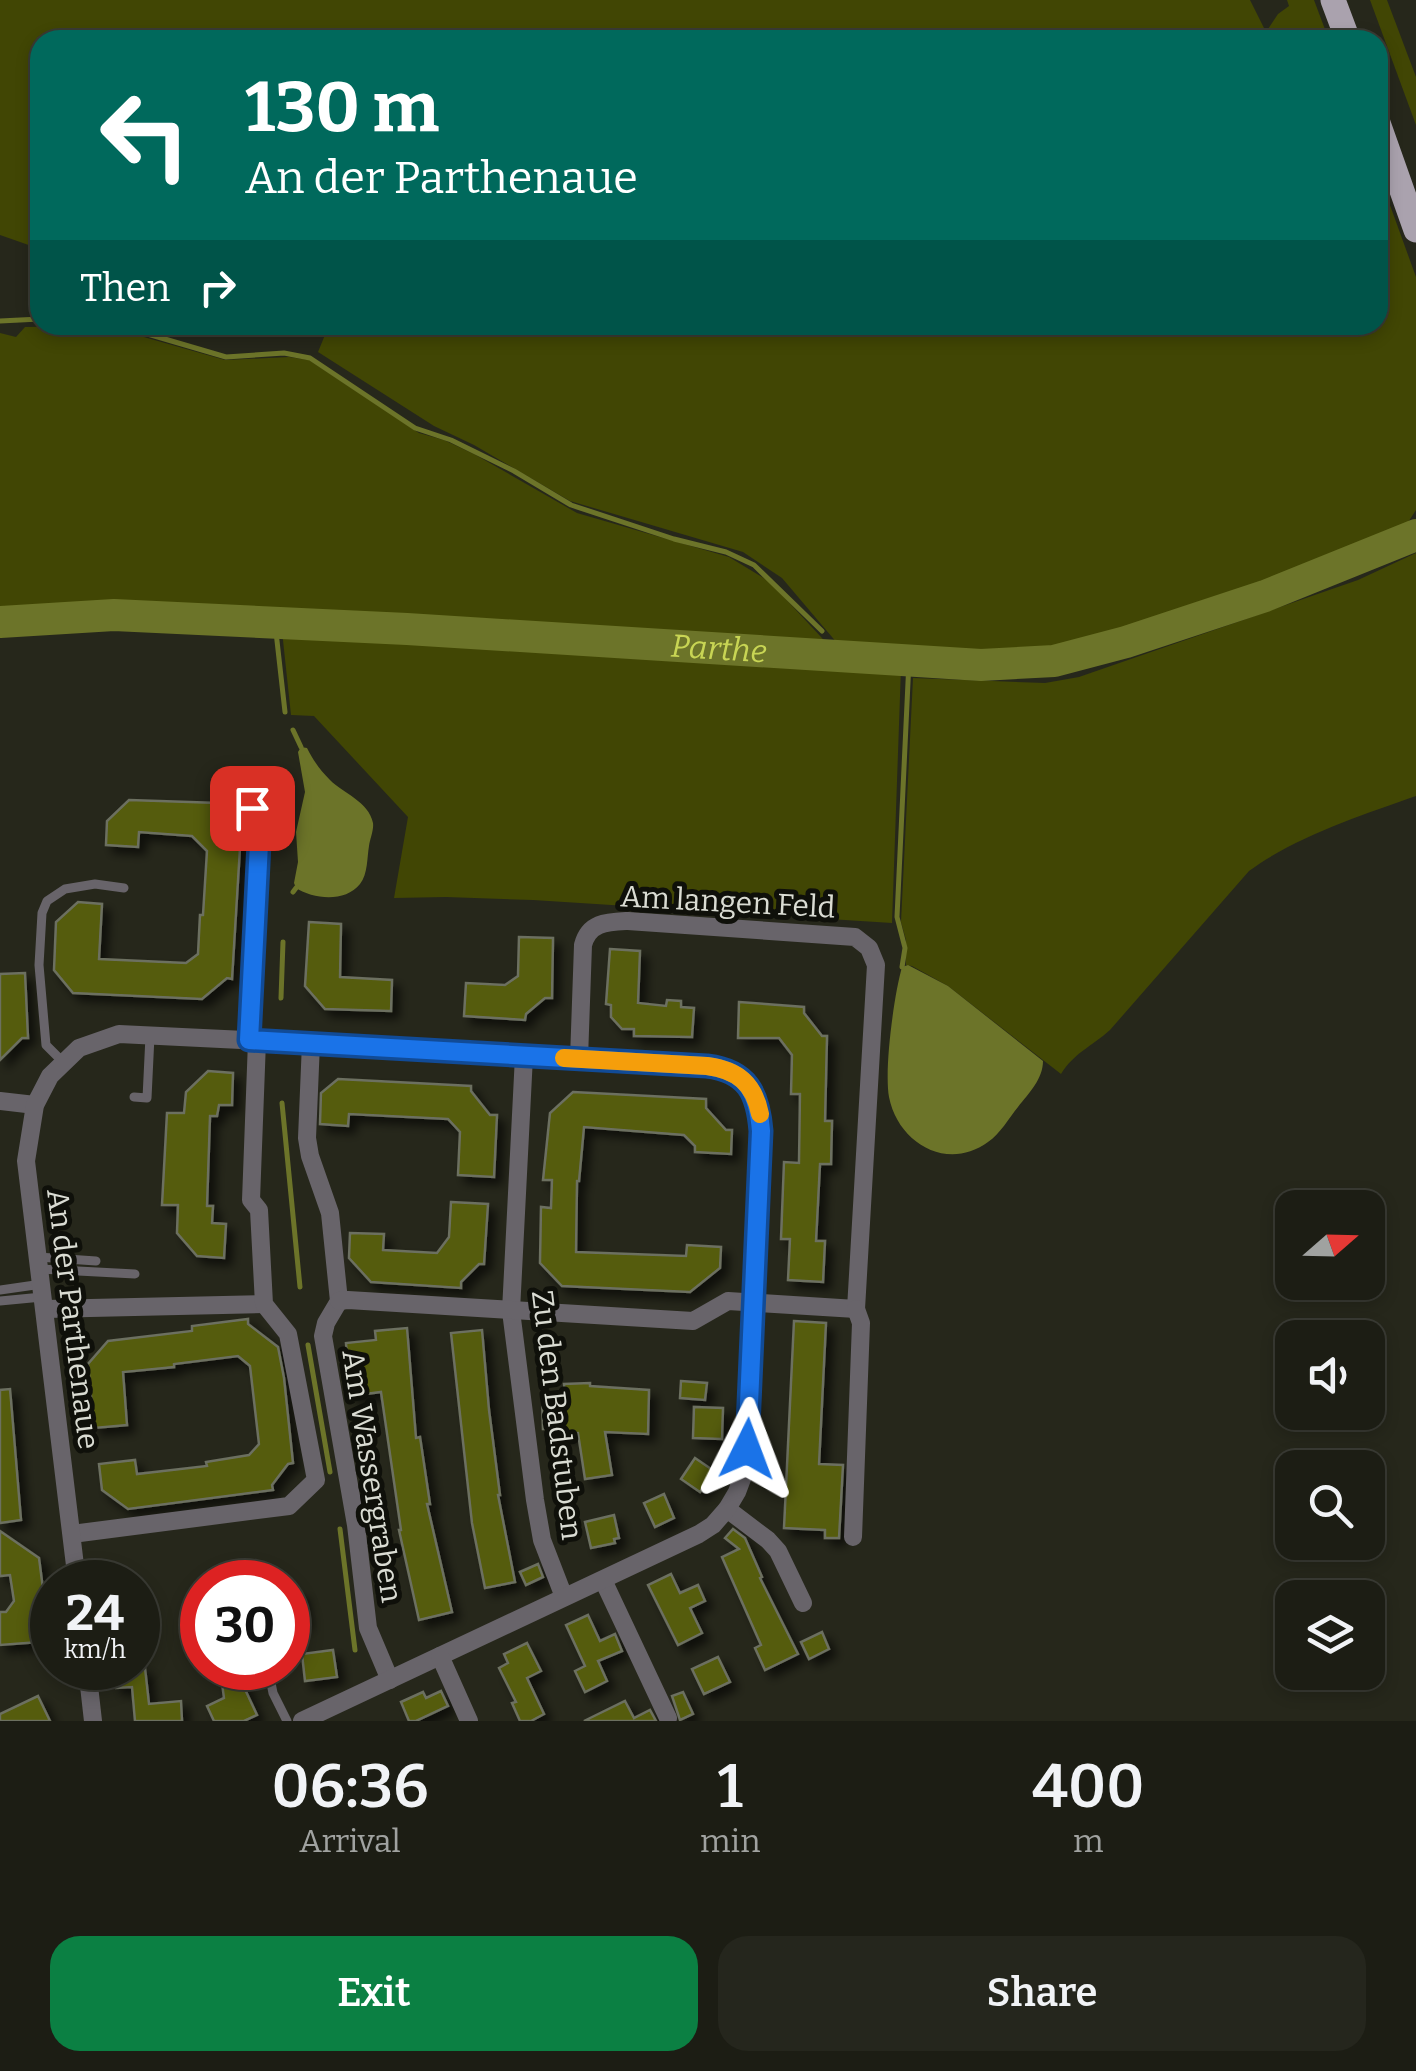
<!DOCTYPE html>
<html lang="en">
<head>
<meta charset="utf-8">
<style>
  body { margin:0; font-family:Bitter,serif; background:#25261d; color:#f1f3f6; height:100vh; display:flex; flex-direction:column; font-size:38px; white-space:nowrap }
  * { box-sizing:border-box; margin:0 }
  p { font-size:32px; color:#a0a2a0 }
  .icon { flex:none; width:55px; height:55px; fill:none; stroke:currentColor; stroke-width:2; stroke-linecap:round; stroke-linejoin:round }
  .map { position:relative; height:1721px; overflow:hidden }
  .side { display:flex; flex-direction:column; background:#1c1d14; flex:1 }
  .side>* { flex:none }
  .hud { position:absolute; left:30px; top:30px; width:1358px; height:305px; border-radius:30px; box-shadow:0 5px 15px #0003,0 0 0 2px #3a3b34; background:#00695c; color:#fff; overflow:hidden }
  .needle { width:65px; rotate:70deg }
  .tools { position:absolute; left:1275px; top:1190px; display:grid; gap:20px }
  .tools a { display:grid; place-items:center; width:110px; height:110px; border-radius:20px; background:#1c1d14; box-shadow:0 5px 15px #0003,0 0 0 2px #3a3b34; font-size:50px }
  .speed { position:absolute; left:30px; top:1560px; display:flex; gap:20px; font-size:50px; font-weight:700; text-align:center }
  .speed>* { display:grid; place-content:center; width:130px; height:130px; border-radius:50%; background:#1c1d14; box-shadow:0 5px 15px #0003,0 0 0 2px #3a3b34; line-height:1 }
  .speed small { font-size:25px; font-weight:400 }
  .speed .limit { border:15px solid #d22; background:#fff; color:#111 }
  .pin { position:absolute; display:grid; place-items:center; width:85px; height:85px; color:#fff; margin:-42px; border-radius:20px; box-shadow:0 5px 15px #0006 }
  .me { position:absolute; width:110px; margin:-55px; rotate:3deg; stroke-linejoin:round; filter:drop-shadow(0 0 8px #0008) }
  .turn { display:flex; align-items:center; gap:35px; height:210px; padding:0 50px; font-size:45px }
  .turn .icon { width:130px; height:130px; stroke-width:2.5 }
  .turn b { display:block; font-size:70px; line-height:85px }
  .then { display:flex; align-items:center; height:95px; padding:0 50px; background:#0003; gap:20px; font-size:38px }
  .eta { display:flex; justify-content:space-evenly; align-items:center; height:170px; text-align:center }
  .eta b { font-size:60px; font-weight:600; line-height:70px }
  .button { display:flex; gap:20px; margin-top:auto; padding:20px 50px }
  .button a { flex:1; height:115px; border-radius:30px; background:#0b8043; color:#fff; font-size:40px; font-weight:600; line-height:115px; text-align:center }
  .button a+a { background:#25261d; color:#f1f3f6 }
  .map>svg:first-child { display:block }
</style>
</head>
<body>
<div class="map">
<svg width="1416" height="1721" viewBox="0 0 1416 1721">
  <defs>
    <filter id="shadow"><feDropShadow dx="7" dy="7" stdDeviation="5" flood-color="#0009"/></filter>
  </defs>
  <rect width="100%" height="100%" fill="#26271b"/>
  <g fill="#414604">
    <path d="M 0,0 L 1250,0 L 1266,32 L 1278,14 L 1289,6 L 1287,0 L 1314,0 L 1329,40 L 40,40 L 40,249 L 0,235 Z"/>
    <path d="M 1370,0 L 1387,0 L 1416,77 L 1416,125 Z"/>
    <path d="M 1378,172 L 1416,277 L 1416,510 L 1403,530 L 1294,578 L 1144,629 L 1049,656 L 843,650 L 782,578 L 743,552 L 570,501 L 474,445 L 434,426 L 318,352 L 329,325 L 1378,325 Z"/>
    <path d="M 105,326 L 225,360 L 289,357 L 309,360 L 419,433 L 444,440 L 474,454 L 577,513 L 729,557 L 770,582 L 834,651 L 598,636 L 228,608 L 104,605 L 0,618 L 0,333 L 16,337 L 25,327 Z"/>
    <path d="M 1416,553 L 1416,796 C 1362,815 1295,837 1249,871 L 1110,1030 C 1091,1047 1074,1053 1061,1074 L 948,986 L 912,966 L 906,965 L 906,940 L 901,922 L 913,678 L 1045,683 L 1079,677 L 1358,580 Z"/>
    <path d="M 282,631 L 901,668 L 892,923 L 533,900 L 446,897 L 394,898 L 408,817 L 314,716 L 291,715 Z"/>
  </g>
  <g fill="#6c7429">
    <path d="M 301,747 L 307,748 C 313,760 320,770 330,780 C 343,793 369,802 373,823 C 374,830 370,839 369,846 C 367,857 368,874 360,884 C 345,903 313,899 296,888 L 294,883 L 298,862 L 296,832 L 305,792 L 298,752 Z"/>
    <path d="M 908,965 L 948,986 L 1043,1061 C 1043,1079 1029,1093 1018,1107 C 1009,1118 1000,1134 988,1142 C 947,1172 898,1143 889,1097 C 884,1069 894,995 902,967 Z"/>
  </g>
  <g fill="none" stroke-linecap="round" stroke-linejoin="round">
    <g stroke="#6c7429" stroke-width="5">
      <path d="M 0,321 L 40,319"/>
      <path d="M 117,325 L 226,357 L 284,353 L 310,358 L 415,428 L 451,440 L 514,471 L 571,505 L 674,539 L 726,552 L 754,565 L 822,631"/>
      <path d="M 275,623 L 285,712"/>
      <path d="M 837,647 L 846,657"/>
      <path d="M 293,730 L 301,747"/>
      <path d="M 293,892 L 296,888"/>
      <path d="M 902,967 L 905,948 L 897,917 L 909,661"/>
      <path d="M 281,998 L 283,942"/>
      <path d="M 282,1103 L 300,1287"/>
      <path d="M 308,1345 L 330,1472"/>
      <path d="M 340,1529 L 355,1650"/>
    </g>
    <path stroke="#6c7429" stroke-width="32" id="s1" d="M 0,622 L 114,615 L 407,629 L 981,665 L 1054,661 L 1126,642 L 1265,596 L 1416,535"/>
  </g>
  <g fill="#545b08" stroke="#6c6f60" stroke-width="2.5" filter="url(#shadow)">
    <path d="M 129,800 L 218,803 L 218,810 L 236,831 L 241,831 L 232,979 L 227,978 L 202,999 L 73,993 L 54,970 L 56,922 L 78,902 L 102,904 L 99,959 L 186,963 L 198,954 L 200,915 L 203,915 L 207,851 L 192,836 L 139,832 L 138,847 L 106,845 L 107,821 Z"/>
    <path d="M 309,922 L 341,924 L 340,977 L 392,980 L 391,1011 L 325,1009 L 305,986 Z"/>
    <path d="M 519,937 L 553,938 L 552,998 L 545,998 L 526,1014 L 525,1020 L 464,1016 L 466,983 L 505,985 L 518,976 Z"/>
    <path d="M 610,949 L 640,951 L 638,1003 L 666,1006 L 667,1000 L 681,1001 L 681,1007 L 694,1008 L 692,1037 L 634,1036 L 634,1029 L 622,1029 L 611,1017 L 611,1005 L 606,1004 Z"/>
    <path d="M 25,973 L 28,1038 L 22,1038 L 0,1060 L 0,974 Z"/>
    <path d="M 739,1002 L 804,1007 L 804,1013 L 822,1036 L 827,1036 L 825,1121 L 832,1121 L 831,1164 L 820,1164 L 816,1241 L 825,1241 L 823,1282 L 788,1280 L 790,1239 L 781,1239 L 784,1162 L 799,1163 L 800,1094 L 791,1094 L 792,1055 L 779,1038 L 738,1038 Z"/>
    <path d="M 208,1071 L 233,1073 L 232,1105 L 219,1105 L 217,1116 L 210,1116 L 207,1206 L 213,1206 L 212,1223 L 226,1224 L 224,1258 L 197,1256 L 177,1233 L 178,1205 L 162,1205 L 167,1113 L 184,1113 L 186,1092 Z"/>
    <path d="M 338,1079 L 471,1086 L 471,1091 L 490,1115 L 497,1115 L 494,1177 L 458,1175 L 460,1132 L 448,1119 L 349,1114 L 348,1126 L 320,1124 L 321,1093 Z"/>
    <path d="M 573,1092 L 706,1099 L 706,1108 L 726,1130 L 732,1130 L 731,1154 L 695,1152 L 695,1146 L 684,1135 L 584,1127 L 579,1181 L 577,1181 L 576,1252 L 686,1256 L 687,1245 L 721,1247 L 720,1268 L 690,1292 L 562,1286 L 540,1263 L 541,1207 L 551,1208 L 552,1180 L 543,1180 L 550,1113 Z"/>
    <path d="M 451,1202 L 488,1204 L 484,1264 L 479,1264 L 461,1282 L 461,1288 L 371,1282 L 349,1258 L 350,1233 L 384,1234 L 383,1250 L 437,1253 L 449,1237 Z"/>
    <path d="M 248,1319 L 248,1324 L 278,1347 L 284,1378 L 293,1463 L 288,1464 L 272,1485 L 273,1490 L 128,1509 L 102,1490 L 99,1464 L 135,1460 L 137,1474 L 207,1466 L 206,1462 L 249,1455 L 259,1444 L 250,1366 L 238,1356 L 174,1364 L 174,1367 L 123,1372 L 127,1425 L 94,1428 L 88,1364 L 108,1341 L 192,1331 L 192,1326 Z"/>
    <path d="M 794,1321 L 826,1323 L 819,1464 L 843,1465 L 839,1538 L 825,1538 L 825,1530 L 784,1528 Z"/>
    <path d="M 407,1328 L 416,1438 L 420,1437 L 430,1504 L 427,1504 L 452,1612 L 419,1620 L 399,1530 L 401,1530 L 381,1392 L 350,1396 L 346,1343 L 376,1340 L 375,1331 Z"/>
    <path d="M 482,1330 L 489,1410 L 500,1495 L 498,1495 L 515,1582 L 485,1588 L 472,1523 L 451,1333 Z"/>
    <path d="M 681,1381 L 707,1383 L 705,1400 L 680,1398 Z"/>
    <path d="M 590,1383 L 590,1386 L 649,1390 L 648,1434 L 605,1432 L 612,1475 L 585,1479 L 578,1433 L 549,1434 L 549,1429 L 543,1429 L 542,1397 L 565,1395 L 564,1384 Z"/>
    <path d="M 10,1389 L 21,1520 L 0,1523 L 0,1390 Z"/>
    <path d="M 694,1407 L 723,1408 L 722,1439 L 693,1438 Z"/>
    <path d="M 695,1458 L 714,1471 L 700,1492 L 681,1479 Z"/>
    <path d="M 664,1494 L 674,1518 L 655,1527 L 644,1503 Z"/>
    <path d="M 614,1515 L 619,1538 L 614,1539 L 615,1543 L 591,1548 L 585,1522 Z"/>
    <path d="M 733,1529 L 745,1538 L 762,1577 L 760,1578 L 798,1654 L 765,1670 L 755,1648 L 761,1645 L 722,1557 L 739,1549 L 725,1538 Z"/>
    <path d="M 0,1531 L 39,1558 L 48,1628 L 39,1642 L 0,1645 L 0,1612 L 6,1612 L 14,1601 L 10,1575 L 0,1576 Z"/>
    <path d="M 538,1564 L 543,1577 L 526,1585 L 520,1572 Z"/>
    <path d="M 671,1574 L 680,1593 L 698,1585 L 705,1601 L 690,1608 L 702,1633 L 678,1645 L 648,1585 Z"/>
    <path d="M 301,1592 L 305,1622 L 288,1624 L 288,1594 Z"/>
    <path d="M 588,1615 L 600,1641 L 615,1634 L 622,1651 L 598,1661 L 607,1681 L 585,1692 L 575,1671 L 585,1666 L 566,1625 Z"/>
    <path d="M 822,1632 L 829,1649 L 809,1659 L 801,1642 Z"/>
    <path d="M 527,1643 L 541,1671 L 527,1678 L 544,1714 L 531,1721 L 520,1721 L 512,1703 L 516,1702 L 499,1668 L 508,1663 L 504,1654 Z"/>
    <path d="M 333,1650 L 337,1677 L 305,1681 L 302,1654 Z"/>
    <path d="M 718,1657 L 730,1682 L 704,1694 L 692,1669 Z"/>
    <path d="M 113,1668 L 145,1668 L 149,1704 L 181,1701 L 182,1721 L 135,1721 L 132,1687 L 116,1688 Z"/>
    <path d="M 220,1668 L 235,1668 L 257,1715 L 244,1721 L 214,1721 L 207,1706 L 224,1698 Z"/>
    <path d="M 441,1691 L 448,1706 L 416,1721 L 409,1721 L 401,1702 L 423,1692 L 426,1698 Z"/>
    <path d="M 683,1692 L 693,1714 L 680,1720 L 672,1696 Z"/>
    <path d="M 38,1696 L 50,1721 L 0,1721 L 0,1714 Z"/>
    <path d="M 625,1701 L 634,1718 L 650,1710 L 656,1721 L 584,1721 Z"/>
  </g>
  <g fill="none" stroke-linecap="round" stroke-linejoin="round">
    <g stroke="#68646a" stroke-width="9">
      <path d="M 64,1063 L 46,1045 L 39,965 L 42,913 L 47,901 L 65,889 L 95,884 L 124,888"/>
      <path d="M 134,1097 L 147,1098 L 150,1036"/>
      <path d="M 38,1257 L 96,1261"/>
      <path d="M 40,1269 L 135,1274"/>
      <path d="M 0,1290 L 42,1284"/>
      <path d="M 0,1301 L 42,1297"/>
      <path d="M 268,1668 L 273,1693 L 287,1721"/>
    </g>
    <g stroke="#68646a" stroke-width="18">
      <path d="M 249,1040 L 260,824 L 252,808"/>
      <path d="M 311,1043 L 307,1138 L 310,1156 L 330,1213 L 339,1301 L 326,1323 L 323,1336 L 356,1525 L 368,1628 L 390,1680"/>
      <path d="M 524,1056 L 511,1311 L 535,1500 L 542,1540 L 564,1597"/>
      <path d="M 0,1101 L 35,1105"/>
      <path d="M 339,1301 L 348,1300 L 693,1321 L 728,1301 L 856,1309 L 876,965 L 869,948 L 855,937 L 628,921 C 607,922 589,922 583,945 L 579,1059"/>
      <path d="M 46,1309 L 264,1304"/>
      <path d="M 727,1509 L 768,1540 L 778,1551 L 803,1603"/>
      <path d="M 72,1534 L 289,1506 L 316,1480 L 288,1334 L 264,1304 L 259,1210 L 251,1200 L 257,1041"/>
      <path d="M 853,1537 L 861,1323 L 856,1309"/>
      <path d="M 603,1580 L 668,1718"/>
      <path d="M 77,1582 L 26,1161 L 35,1105 L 50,1076 L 79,1048 L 119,1034 L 429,1049 L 707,1067 C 748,1071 759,1094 761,1131 L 747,1449 L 743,1476 L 737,1492 L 727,1509 L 713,1525 L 699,1534 L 302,1721"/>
      <path d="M 440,1656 L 469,1721"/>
      <path d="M 87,1668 L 93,1721"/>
    </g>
    <g stroke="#aaa2ae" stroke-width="25">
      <path d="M 1333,0 L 1348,40"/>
      <path d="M 1378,123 L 1416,230"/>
    </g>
  </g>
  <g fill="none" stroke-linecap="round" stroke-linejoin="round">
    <defs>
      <path id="route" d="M 252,808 L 260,824 L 249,1040 L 707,1066 C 748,1071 758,1094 761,1131 L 747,1449"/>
    </defs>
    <use href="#route" stroke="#114b97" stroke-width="25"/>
    <use href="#route" stroke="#1a73e8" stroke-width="18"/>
    <path stroke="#f59e0b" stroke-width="18" d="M 564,1058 L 707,1066 C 738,1070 754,1084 760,1114"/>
  </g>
  <g text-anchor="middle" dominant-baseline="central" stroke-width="10" stroke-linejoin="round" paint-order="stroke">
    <g font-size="30" fill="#dadcd3" stroke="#0f100a">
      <text transform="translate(728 902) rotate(3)">Am langen Feld</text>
      <text transform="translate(73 1319) rotate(83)">An der Parthenaue</text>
      <text transform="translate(557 1415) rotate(83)">Zu den Badstuben</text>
      <text transform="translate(372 1476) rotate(81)">Am Wassergraben</text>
    </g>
    <g font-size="32" font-style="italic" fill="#c8d554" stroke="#0f100a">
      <text stroke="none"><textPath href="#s1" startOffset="720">Parthe</textPath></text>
    </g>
  </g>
</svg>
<div class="tools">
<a><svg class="needle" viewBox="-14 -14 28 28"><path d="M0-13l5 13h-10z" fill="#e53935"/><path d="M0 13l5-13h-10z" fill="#a0a2a0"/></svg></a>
<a><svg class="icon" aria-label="sound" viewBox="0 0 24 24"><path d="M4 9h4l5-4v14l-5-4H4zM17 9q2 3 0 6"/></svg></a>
<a><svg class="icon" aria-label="search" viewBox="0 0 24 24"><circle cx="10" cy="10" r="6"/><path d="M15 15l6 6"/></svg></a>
<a><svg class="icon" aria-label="layers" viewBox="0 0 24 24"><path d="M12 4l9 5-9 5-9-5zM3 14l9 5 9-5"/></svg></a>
</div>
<div class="speed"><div>24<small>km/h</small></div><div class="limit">30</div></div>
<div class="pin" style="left:252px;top:808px;background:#d93025"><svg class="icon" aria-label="arrive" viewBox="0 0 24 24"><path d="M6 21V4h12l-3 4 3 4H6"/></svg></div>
<svg class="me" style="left:747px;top:1449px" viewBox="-20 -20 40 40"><path d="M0-17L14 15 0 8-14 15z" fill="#1a73e8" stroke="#fff" stroke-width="4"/></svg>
<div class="hud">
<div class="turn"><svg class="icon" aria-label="left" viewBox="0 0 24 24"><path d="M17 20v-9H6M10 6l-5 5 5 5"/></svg><div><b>130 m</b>An der Parthenaue</div></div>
<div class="then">Then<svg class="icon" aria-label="right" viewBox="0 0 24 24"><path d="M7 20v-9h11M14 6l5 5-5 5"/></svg></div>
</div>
</div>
<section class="side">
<div class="eta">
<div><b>06:36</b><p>Arrival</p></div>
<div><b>1</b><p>min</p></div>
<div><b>400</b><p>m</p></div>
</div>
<div class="button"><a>Exit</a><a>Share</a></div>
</section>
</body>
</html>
